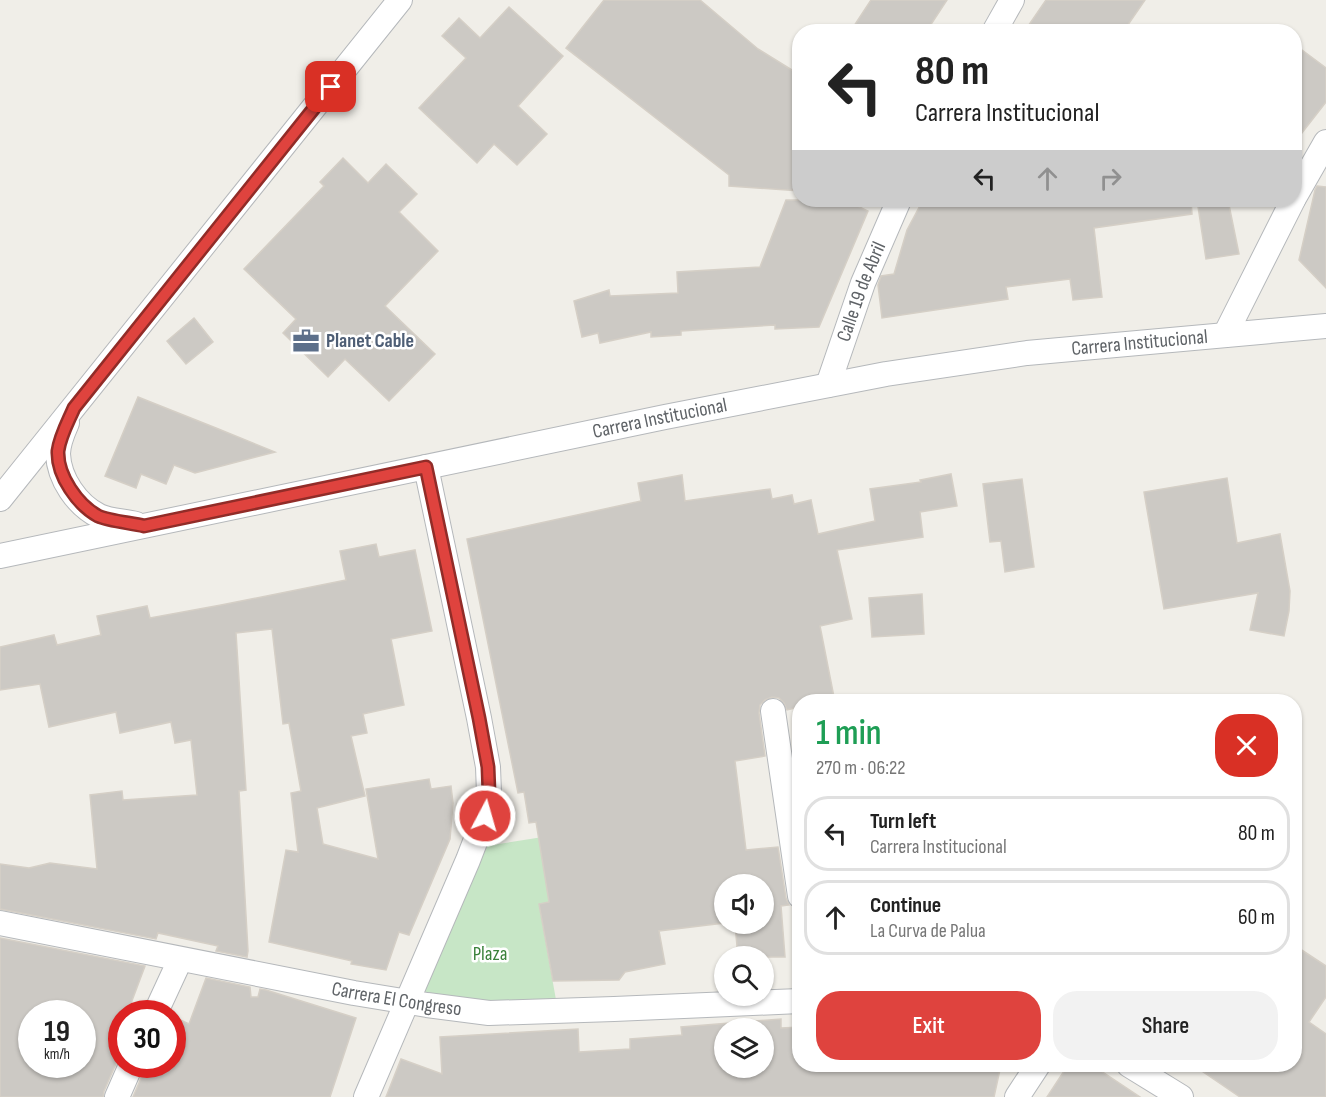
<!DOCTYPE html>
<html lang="en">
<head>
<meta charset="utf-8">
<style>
  body { margin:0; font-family:"Sofia Sans Condensed",sans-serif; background:#f2f2f2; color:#222; height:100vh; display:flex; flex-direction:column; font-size:22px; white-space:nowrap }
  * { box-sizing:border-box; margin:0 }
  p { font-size:20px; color:#767676 }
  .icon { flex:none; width:33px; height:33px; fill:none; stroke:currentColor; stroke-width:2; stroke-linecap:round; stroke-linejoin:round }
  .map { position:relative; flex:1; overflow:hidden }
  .drawer { position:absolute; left:792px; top:694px; width:510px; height:378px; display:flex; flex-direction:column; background:#fff; border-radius:24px; box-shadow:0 2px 4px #0004 }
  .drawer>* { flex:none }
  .banner { position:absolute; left:792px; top:24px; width:510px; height:183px; border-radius:24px; box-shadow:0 2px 4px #0004; background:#fff; color:#222; overflow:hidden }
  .buttons { position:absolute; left:714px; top:874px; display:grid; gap:12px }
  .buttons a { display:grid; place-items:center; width:60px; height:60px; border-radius:50%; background:#fff; box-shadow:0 2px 4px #0004; font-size:30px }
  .speed { position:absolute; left:18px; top:1000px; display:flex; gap:12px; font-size:30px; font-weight:700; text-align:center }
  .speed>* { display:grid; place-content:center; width:78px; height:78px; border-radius:50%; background:#fff; box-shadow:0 2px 4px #0004; line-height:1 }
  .speed small { font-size:15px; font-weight:400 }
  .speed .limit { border:9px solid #d22; background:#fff; color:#111 }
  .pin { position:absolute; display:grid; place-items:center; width:51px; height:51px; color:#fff; margin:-26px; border-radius:12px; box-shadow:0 3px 9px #0006 }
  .me { position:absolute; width:66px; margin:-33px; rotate:6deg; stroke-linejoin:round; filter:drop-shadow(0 0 4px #0008) }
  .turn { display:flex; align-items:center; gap:21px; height:126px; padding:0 24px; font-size:27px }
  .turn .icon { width:78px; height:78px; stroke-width:2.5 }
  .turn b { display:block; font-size:42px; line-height:51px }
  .lanes { display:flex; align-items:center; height:57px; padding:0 24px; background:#0003; justify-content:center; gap:30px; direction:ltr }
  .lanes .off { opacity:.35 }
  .round { display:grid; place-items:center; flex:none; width:63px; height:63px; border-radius:24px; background:#f2f2f2 }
  .headline { display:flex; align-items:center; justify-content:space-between; height:102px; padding:0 24px }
  h1 { font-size:36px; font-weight:600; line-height:45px; color:#1e9e55 }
  .button { display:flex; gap:12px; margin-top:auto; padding:12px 24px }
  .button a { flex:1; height:69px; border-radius:24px; background:#df433e; color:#fff; font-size:24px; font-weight:600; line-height:69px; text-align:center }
  .button a+a { background:#f2f2f2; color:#222 }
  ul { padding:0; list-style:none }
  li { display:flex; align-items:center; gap:18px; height:75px; margin:0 12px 9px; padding:0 12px; border:3px solid #e0e0e0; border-radius:24px }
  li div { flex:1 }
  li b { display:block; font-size:22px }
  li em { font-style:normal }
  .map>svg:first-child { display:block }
</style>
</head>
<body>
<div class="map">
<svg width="1326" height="1097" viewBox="0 0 1326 1097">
  <rect width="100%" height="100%" fill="#f0eee8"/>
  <path fill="#c7e6c6" d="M 549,836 L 550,845 L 540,847 L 543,864 L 560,900 L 539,905 L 558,1011 L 407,1002 L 473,848 Z"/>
  <g fill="#ccc9c4" stroke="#d5cfc6" stroke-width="1.5" fill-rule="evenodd">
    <path d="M 604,0 L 700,0 L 758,49 L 800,75 L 800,191 L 729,186 L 729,175 L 566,48 Z"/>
    <path d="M 871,0 L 947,0 L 926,32 L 850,32 Z"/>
    <path d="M 1046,0 L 1145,0 L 1123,32 L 1024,32 Z"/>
    <path d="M 509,7 L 563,56 L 518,106 L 547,134 L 517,165 L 494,144 L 477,163 L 419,108 L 466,58 L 442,36 L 459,18 L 480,38 Z"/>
    <path d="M 1294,44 L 1326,68 L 1326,102 L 1294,143 Z"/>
    <path d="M 343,158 L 368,183 L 386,164 L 417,194 L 399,212 L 438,251 L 385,306 L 435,354 L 389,401 L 345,359 L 328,377 L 283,333 L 296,319 L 244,269 L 324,186 L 320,182 Z"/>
    <path d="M 1317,186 L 1326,187 L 1326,288 L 1299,260 L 1315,190 Z"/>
    <path d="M 786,200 L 845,200 L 868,211 L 819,327 L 775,329 L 775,325 L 681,331 L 681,335 L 651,337 L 651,332 L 600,343 L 598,333 L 582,337 L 574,301 L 609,290 L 610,296 L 678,293 L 677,272 L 760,267 Z"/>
    <path d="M 923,200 L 1191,200 L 1192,214 L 1094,228 L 1102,297 L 1073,300 L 1070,279 L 1006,287 L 1008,299 L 882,318 L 878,285 L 881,276 L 894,274 L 907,230 Z"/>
    <path d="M 1197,200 L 1228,200 L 1239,254 L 1206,259 Z"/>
    <path d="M 194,318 L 213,342 L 186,364 L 167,341 Z"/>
    <path d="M 138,397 L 216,428 L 275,452 L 195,473 L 174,465 L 166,484 L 141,474 L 136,488 L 105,476 Z"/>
    <path d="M 951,474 L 957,506 L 920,512 L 923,537 L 837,550 L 852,619 L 820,626 L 835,702 L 800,702 L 800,707 L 787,710 L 784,703 L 779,698 L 772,697 L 765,700 L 760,705 L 759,713 L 765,756 L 735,761 L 746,850 L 778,847 L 786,898 L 789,905 L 781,906 L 785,957 L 738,957 L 735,924 L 764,924 L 764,885 L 724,885 L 724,923 L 659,931 L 665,964 L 625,972 L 619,980 L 553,981 L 539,904 L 549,902 L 536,822 L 529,823 L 524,792 L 518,793 L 467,539 L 641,501 L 638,483 L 682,475 L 685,501 L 770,489 L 772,499 L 792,495 L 794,504 L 811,500 L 818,534 L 875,521 L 870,489 L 921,482 L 920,480 Z"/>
    <path d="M 1227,478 L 1237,543 L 1280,534 L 1290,591 L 1289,611 L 1284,636 L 1250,630 L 1258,593 L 1164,609 L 1144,492 Z"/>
    <path d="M 1022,479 L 1034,567 L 1005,572 L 1001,541 L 990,542 L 983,484 Z"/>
    <path d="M 376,544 L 379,557 L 415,550 L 432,631 L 391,639 L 404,705 L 363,714 L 367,733 L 351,736 L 365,796 L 317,808 L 323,844 L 378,859 L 366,789 L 429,779 L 431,789 L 451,786 L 453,803 L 450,839 L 409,935 L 399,932 L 386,970 L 351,964 L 352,961 L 269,942 L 286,850 L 298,852 L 291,793 L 301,791 L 289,723 L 283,724 L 272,629 L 236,633 L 246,790 L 239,791 L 248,951 L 247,957 L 216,951 L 218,946 L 158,933 L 156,939 L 0,909 L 0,864 L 29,868 L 50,863 L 97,869 L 90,795 L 122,791 L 123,800 L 197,795 L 191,740 L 175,743 L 171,722 L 120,733 L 116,712 L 49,727 L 40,684 L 0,690 L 0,647 L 54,635 L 57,645 L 101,635 L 97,616 L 147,606 L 150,618 L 221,605 L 346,580 L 340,551 Z"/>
    <path d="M 922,594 L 924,634 L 872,637 L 869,598 Z"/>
    <path d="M 0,938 L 145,966 L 127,1014 L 122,1014 L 122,1055 L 118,1059 L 104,1091 L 103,1097 L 0,1097 ZM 32,1014 L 82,1014 L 82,1065 L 32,1065 Z"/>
    <path d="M 1294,945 L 1326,966 L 1326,997 L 1309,1022 L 1326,1034 L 1326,1097 L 1240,1097 L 1193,1065 L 1294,1065 Z"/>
    <path d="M 206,978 L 250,987 L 251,997 L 258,997 L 260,989 L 266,990 L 356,1018 L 330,1097 L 133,1097 L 144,1071 L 145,1065 L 172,1065 L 172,1016 L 189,1024 Z"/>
    <path d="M 781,1019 L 781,1028 L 800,1027 L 800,1065 L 1001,1065 L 994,1097 L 386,1097 L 401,1059 L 442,1074 L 440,1037 L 578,1029 L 579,1052 L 630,1049 L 630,1039 L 682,1035 L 681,1027 ZM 724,1029 L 764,1029 L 764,1068 L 724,1068 Z"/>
    <path d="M 1068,1065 L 1092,1065 L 1140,1097 L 1047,1097 Z"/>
  </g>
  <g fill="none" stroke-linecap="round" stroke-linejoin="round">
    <defs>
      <g id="street">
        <path d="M 994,32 L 1012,0"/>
        <path d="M 1294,198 L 1326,142"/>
        <path d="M 1225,335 L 1293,200"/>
        <path id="s1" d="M 828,385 L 863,283 L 899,200"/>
        <path d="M 67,423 C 63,432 58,443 58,454 C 59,479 77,505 99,516 C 109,521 124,521 136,524"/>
        <path d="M 0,499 L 400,0"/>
        <path id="s2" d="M 0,556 L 665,417 L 886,374 L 1027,353 L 1326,326"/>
        <path d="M 773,711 L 800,896"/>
        <path id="s3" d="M 0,923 L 354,993 L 427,1005 L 489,1013 L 614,1009 L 800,1001"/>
        <path d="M 155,1014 L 180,960"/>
        <path d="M 1129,1065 L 1181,1097"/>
        <path d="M 117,1097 L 131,1065"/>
        <path d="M 366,1097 L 468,860 L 485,816 L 489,793 L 488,767 L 479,718 L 426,467"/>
        <path d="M 1017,1097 L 1038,1065"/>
      </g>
    </defs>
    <use href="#street" stroke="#b5b8bb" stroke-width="26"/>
    <use href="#street" stroke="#fff" stroke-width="24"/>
  </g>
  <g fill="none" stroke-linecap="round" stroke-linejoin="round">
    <defs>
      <path id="route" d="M 331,87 L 74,408 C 68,422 60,436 58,451 C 57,476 78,505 98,516 C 109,521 132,523 144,526 L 426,467 L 479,718 L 488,767 L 489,793 L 485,816"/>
    </defs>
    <use href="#route" stroke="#912c28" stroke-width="15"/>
    <use href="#route" stroke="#df433e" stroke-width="10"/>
  </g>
  <defs>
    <symbol id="office-bare" viewBox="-9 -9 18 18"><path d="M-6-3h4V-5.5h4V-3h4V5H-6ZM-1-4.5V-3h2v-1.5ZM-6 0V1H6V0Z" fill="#5c6f8a" stroke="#fff" stroke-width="2.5" paint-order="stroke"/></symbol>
  </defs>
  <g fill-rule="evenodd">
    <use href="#office-bare" x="287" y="322" width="38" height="38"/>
  </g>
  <g text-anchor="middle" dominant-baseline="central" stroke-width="5" stroke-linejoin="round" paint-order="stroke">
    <g font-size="20" fill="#5f6367" stroke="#fff">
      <text stroke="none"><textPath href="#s1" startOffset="99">Calle 19 de Abril</textPath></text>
      <text stroke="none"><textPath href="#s2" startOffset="1160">Carrera Institucional</textPath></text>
      <text stroke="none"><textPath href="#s2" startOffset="674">Carrera Institucional</textPath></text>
      <text stroke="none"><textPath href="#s3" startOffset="404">Carrera El Congreso</textPath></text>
    </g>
    <g font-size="20" font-weight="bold" fill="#4e5e75" stroke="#fff" text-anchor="start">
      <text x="326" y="341">Planet Cable</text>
    </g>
    <g font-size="20" fill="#3b823b" stroke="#fff">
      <text x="490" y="954">Plaza</text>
    </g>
  </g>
</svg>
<div class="buttons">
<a><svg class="icon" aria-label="sound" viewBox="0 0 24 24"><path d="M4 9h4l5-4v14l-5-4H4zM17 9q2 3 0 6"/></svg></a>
<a><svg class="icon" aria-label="search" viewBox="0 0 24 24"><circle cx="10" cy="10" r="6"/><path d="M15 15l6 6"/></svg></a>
<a><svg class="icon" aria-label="layers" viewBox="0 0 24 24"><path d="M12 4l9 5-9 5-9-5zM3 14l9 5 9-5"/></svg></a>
</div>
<div class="speed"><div>19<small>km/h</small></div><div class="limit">30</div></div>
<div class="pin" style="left:331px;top:87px;background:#d93025"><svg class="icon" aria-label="arrive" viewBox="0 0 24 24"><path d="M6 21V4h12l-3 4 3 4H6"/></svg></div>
<svg class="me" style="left:485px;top:816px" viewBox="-20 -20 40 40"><circle r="17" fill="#df433e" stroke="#fff" stroke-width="3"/><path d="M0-11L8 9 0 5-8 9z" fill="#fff"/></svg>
<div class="banner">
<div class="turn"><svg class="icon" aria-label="left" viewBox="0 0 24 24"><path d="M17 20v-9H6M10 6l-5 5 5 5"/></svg><div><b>80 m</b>Carrera Institucional</div></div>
<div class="lanes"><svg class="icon" aria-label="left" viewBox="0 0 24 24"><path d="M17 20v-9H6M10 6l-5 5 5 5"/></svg><svg class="icon off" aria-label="ahead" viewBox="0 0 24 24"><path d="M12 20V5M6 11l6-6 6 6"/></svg><svg class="icon off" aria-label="right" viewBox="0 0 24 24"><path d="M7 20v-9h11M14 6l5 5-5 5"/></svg></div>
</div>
<section class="drawer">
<div class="headline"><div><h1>1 min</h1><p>270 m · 06:22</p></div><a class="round" style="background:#d93025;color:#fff"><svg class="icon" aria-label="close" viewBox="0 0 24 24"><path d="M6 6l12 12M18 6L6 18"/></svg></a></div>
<ul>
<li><svg class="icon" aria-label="left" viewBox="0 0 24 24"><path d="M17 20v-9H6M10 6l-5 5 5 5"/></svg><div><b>Turn left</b><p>Carrera Institucional</p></div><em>80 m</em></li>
<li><svg class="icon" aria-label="ahead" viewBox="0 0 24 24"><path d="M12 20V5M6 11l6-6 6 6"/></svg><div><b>Continue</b><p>La Curva de Palua</p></div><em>60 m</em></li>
</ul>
<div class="button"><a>Exit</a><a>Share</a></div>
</section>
</div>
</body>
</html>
